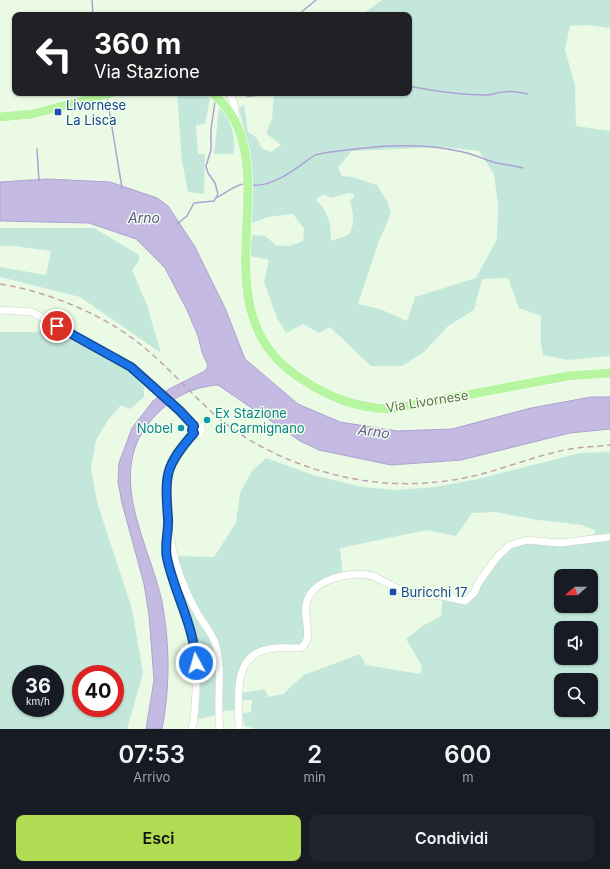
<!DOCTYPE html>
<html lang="it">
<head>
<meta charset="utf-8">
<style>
  body { margin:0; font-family:Inter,sans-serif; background:#20242c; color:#f1f3f6; height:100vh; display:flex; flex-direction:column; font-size:15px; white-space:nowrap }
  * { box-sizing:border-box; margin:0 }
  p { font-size:13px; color:#9ea1a6 }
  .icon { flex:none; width:22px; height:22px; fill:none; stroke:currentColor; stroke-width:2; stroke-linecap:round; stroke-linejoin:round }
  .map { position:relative; height:729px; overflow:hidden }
  .side { display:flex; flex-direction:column; background:#171b24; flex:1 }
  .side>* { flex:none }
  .top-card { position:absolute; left:12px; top:12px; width:400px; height:84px; border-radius:8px; box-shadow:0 1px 3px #0004; background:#202124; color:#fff; overflow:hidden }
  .needle { width:26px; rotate:249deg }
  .tools { position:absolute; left:554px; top:569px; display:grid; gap:8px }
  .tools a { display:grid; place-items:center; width:44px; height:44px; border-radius:8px; background:#171b24; box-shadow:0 1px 3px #0004; font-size:20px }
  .speed { position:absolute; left:12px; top:665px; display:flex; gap:8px; font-size:20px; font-weight:700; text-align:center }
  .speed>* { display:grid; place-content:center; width:52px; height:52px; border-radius:50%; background:#171b24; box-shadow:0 1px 3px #0004; line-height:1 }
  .speed small { font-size:10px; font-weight:400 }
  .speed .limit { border:6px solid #d22; background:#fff; color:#111 }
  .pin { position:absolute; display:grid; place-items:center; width:34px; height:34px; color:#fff; margin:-17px; border:2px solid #fff; border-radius:50%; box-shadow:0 1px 4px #0007 }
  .me { position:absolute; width:44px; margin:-22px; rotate:354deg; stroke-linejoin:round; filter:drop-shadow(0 0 3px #0008) }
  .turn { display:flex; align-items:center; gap:14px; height:84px; padding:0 16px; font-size:18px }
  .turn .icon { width:52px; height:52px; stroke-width:2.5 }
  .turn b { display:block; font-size:28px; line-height:34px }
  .eta { display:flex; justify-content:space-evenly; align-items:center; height:68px; text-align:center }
  .eta b { font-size:24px; font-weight:600; line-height:28px }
  .button { display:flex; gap:8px; margin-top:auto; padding:8px 16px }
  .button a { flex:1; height:46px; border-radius:8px; background:#afdc52; color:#111; font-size:16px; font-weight:600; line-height:46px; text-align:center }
  .button a+a { background:#20242c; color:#f1f3f6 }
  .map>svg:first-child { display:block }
</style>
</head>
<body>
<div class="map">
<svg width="610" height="729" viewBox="0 0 610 729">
  <rect width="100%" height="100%" fill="#ebfae4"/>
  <g fill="#c4e7dc" fill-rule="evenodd">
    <path d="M 382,0 L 610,0 L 610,28 L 587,25 L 570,26 L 565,50 L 575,85 L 576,126 L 610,131 L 610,356 L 568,360 L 543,355 L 541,344 L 541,316 L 519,308 L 508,278 L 482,279 L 474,310 L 448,326 L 424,352 L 402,366 L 371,366 L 330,327 L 319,333 L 303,324 L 286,333 L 277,318 L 264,282 L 269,260 L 250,256 L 252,235 L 265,236 L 276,245 L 289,246 L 303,241 L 304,229 L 293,214 L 268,217 L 252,223 L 251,160 L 239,108 L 244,104 L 248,132 L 257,138 L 261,148 L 271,152 L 281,145 L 266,133 L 272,119 L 274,93 L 409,93 L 409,15 L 361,15 ZM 442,147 L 479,151 L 494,174 L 498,206 L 497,239 L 476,278 L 415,297 L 407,321 L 380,309 L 358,304 L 378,244 L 391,213 L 387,201 L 377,185 L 352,177 L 342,176 L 338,167 L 352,151 ZM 349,193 L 354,194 L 354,197 L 350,200 C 352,212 357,224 348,235 L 331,241 C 331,225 329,212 317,201 L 317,198 L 325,194 L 330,198 Z"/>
    <path d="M 177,93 L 201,93 L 210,98 L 205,124 L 196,125 L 198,154 L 205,154 L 204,194 L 188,192 L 182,161 Z"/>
    <path d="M 219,108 C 231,118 237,139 233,154 L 214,154 Z"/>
    <path d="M 0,228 L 94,228 L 139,255 L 139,261 L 132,270 L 147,305 L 161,353 L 80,297 L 0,277 L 0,267 L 46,275 L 51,251 L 14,246 L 0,246 Z"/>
    <path d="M 46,328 L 128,368 L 144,387 L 144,397 L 130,409 L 121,405 L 108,420 L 96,440 L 91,469 L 97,502 L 132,609 L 143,673 L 127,729 L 0,729 L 0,332 L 37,332 ZM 21,674 L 55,674 L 55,708 L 21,708 ZM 81,674 L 115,674 L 115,708 L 81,708 Z"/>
    <path d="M 610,452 L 610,729 L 256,729 L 245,726 L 242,714 L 251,712 L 252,700 L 236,700 L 236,710 L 223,711 L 221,714 L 198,719 L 201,666 L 198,639 L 178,583 L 178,556 L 214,557 L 236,523 L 240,493 L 252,471 L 266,458 L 313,475 L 362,487 L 398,490 L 435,487 L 478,479 L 580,453 ZM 495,512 L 538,520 L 582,525 L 596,531 L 593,535 L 569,539 L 528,537 L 496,555 L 472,593 L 462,598 L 443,595 L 441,616 L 424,625 L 406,639 L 422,666 L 420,674 L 366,665 L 360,654 L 304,675 L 283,694 L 268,697 L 265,689 L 242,693 L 245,667 C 249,664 254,658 259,655 C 275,648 292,654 308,647 L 311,641 L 308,617 L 309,600 L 319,590 L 343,577 L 340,548 L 427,530 L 456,536 L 472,513 ZM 561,576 L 591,576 L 591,606 L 561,606 ZM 561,628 L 591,628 L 591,658 L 561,658 ZM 561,680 L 591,680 L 591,710 L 561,710 Z"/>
  </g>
  <path fill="#c4bae2" stroke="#aea1d3" d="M 47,179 L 110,182 L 157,198 L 168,206 L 195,247 L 225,308 L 245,359 L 298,404 L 340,422 L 397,431 L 452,429 L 531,408 L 591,397 L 610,397 L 610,429 L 570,433 L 461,460 L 391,465 L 319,450 L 300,441 L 218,385 C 192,387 173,397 155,416 C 102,471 149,541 162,602 C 170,644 170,688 162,729 L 146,729 L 154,680 L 149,615 L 144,584 L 122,503 L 118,482 L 119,463 L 132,428 L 153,401 L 169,389 L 205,371 L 208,366 L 202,352 L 198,336 L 187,310 L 165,268 L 136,239 L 89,223 L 0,221 L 0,182 Z"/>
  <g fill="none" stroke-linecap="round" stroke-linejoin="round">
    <g stroke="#aea1d3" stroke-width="1.5">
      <path d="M 92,0 L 93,15"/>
      <path d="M 298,15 L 316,0"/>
      <path d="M 409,86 C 434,91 460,95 486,95 C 492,95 498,92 504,92 C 512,90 520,93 528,94"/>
      <path d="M 247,96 C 255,95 287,95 291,93"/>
      <path d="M 107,97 L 122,188"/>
      <path d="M 37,149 L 39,181"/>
      <path d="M 251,185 C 274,188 297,167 315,155 L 324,153 C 367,147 415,141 458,151 C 471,153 481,158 493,162 C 503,165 513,165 523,168"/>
      <path d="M 216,198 C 224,194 237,184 244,184"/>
      <path d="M 177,224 L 187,216 L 194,203 L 214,201 L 218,194 L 215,183 L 208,173 L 206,166 L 211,150 L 211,129 L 215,102"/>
    </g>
    <defs>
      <g id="minor">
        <path d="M 229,93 L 234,103 L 236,123"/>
        <path d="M 0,310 L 32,312 L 131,367 L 180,411 L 194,426"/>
        <circle cx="197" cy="430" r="4.5"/>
        <path d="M 170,536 C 174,563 184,590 198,614 C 204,625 213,634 216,646 C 223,673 216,702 220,729"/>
        <path d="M 192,729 C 196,711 198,665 195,647 C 189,616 173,589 167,558 C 164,545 169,531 168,518 C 165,472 163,469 194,433"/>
        <path d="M 239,729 C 239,700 231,655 269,649 C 279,647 290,648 300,648 C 315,640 303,619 306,605 C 311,578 351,571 373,576 L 412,596 L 442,596 L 465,601 L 474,593 L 479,582 L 497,557 L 510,545 L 527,540 L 560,543 L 610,537"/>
      </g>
      <g id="major">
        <path d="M 212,93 C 297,163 188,309 303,380 C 331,398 357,408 391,409 L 568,376 L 610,373"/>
        <path d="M 0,117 L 32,114 L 112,93"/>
      </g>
    </defs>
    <use href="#minor" stroke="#c8d9bc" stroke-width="8"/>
    <use href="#major" stroke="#fff" stroke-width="10"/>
    <use href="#minor" stroke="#fff" stroke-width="7"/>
    <use href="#major" stroke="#b8f5a1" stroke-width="9"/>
    <path stroke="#c3a4af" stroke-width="1.5" stroke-dasharray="6 4" stroke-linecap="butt" d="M 0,284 C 45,291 100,313 136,341 C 165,363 188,391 215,415 C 253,448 305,470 355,479 C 387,485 420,485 452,480 C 489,475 524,459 560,451 C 576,447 593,447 610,445"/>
  </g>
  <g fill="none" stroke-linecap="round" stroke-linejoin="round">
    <defs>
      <path id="route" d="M 57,326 L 131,367 L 180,411 L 194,426 L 192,430 L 194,433 C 164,467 165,475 168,519 C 169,532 164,545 167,558 C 175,595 194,625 196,663"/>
    </defs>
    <use href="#route" stroke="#114b97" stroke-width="10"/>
    <use href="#route" stroke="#1a73e8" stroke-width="7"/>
  </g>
  <g fill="#1a4fb4" stroke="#f0feea" stroke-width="1.5">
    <rect x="54" y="108" width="8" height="8" rx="2"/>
    <rect x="389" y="588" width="8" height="8" rx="2"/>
  </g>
  <g fill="#0f9aa8" stroke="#f0feea" stroke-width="1.5">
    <circle cx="207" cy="420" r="4"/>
    <circle cx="181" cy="428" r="4"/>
  </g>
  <g text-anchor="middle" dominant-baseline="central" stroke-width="3" stroke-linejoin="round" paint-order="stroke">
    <g font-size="13" fill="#164399" stroke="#f0feea" text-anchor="start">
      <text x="66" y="105">Livornese<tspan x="66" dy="15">La Lisca</tspan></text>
      <text x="401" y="592">Buricchi 17</text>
    </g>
    <g font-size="13" fill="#60714c" stroke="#f0feea">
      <text transform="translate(427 401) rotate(-9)">Via Livornese</text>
    </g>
    <g font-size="13" fill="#0d838f" stroke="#f0feea" text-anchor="start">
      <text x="215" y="413">Ex Stazione<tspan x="215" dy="15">di Carmignano</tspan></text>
      <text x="173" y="428" text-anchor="end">Nobel</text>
    </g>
    <g font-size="14" font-style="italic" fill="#635197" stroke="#f0feea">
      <text x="144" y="217">Arno</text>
      <text transform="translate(374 431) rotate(8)">Arno</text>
    </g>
  </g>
</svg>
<div class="tools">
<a><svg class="needle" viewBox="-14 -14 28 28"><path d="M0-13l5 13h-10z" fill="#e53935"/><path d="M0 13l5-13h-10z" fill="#9ea1a6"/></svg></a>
<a><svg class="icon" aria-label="sound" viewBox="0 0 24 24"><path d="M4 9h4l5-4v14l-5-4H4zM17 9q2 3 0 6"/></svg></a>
<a><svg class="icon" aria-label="search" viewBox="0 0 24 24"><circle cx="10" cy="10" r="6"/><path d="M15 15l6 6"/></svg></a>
</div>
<div class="speed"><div>36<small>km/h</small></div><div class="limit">40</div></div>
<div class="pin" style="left:57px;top:326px;background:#d93025"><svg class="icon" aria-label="arrive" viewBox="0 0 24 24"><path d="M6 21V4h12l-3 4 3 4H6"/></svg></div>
<svg class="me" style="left:196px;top:663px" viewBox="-20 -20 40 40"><circle r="17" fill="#1a73e8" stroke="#fff" stroke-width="3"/><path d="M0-11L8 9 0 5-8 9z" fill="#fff"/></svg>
<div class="top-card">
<div class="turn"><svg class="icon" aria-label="left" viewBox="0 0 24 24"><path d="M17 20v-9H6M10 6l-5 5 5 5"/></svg><div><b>360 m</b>Via Stazione</div></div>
</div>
</div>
<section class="side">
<div class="eta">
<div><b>07:53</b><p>Arrivo</p></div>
<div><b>2</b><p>min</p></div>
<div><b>600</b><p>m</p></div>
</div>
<div class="button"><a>Esci</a><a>Condividi</a></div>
</section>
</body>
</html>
